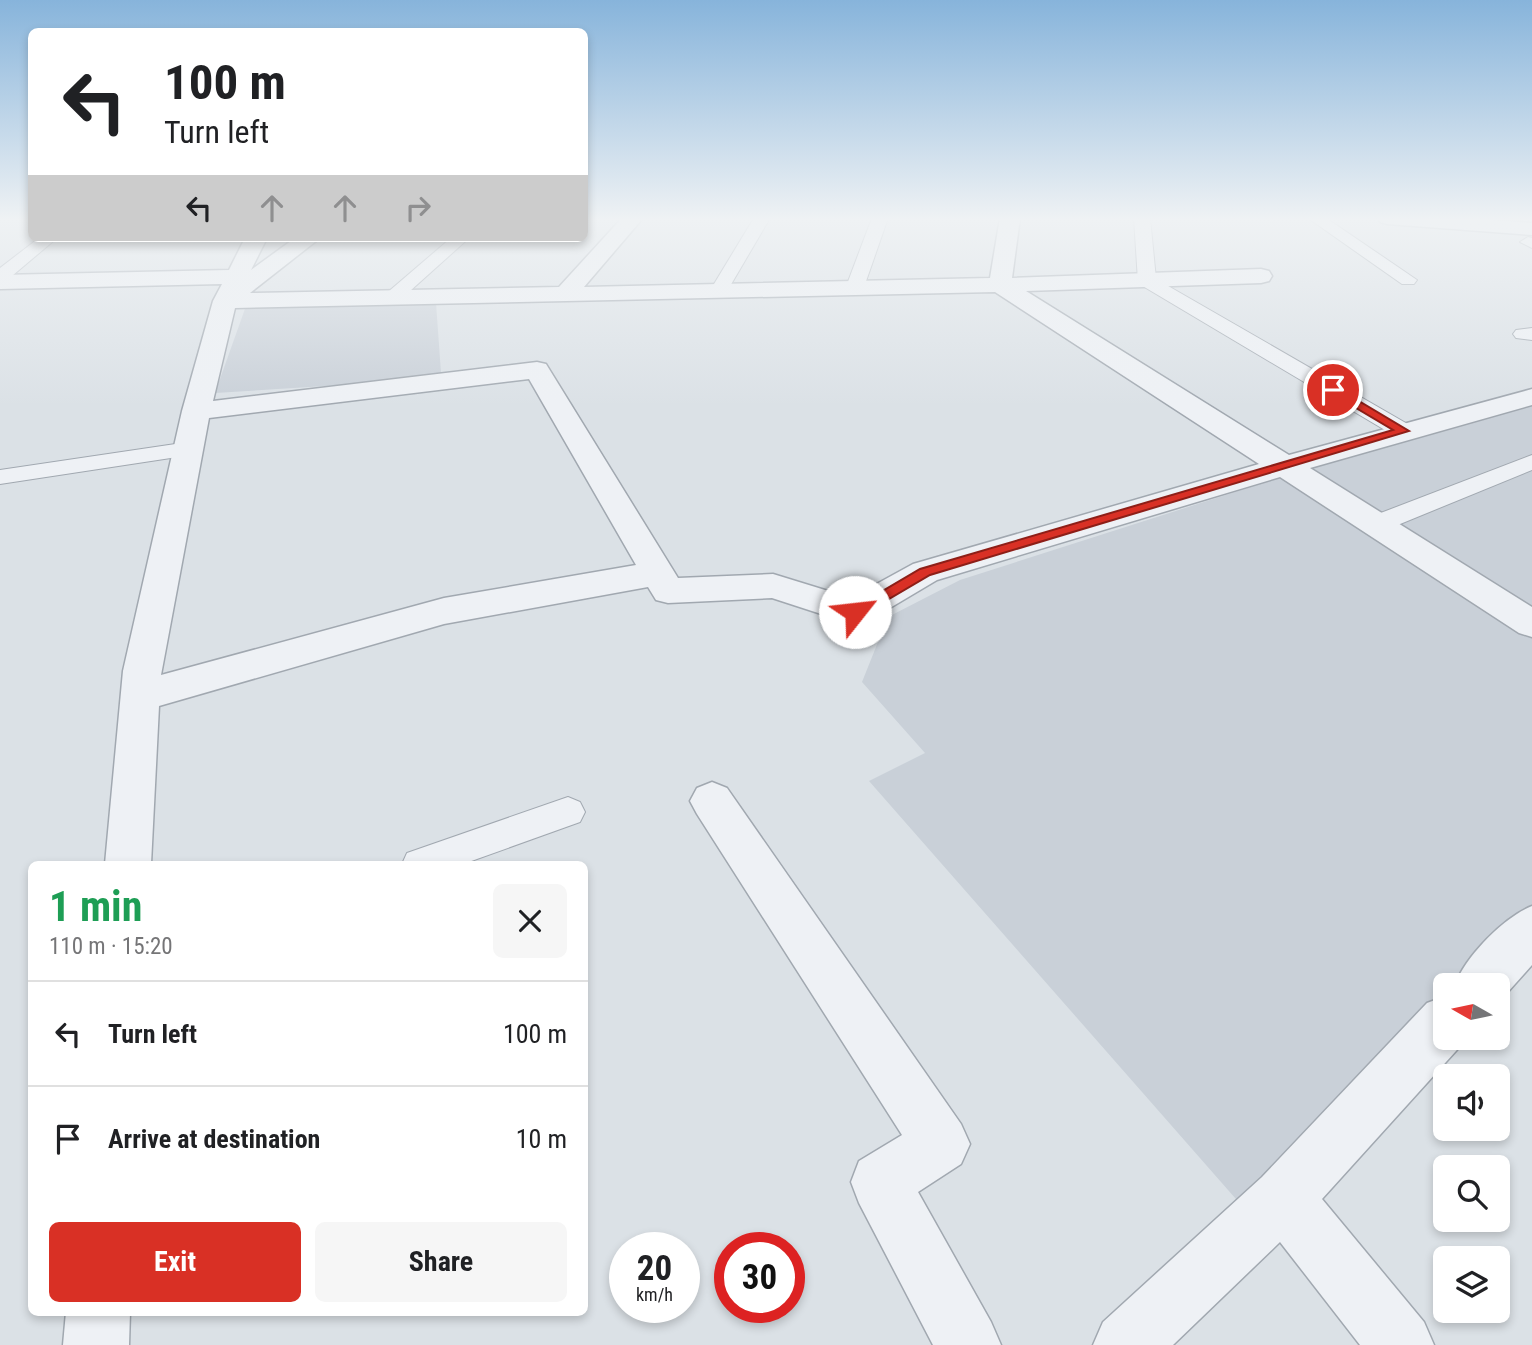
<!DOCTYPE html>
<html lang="en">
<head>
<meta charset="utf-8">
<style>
  body { margin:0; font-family:"Roboto Condensed",sans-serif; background:#f6f6f6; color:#202124; height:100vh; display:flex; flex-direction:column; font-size:26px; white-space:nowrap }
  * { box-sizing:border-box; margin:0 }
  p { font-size:23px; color:#757577 }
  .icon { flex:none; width:38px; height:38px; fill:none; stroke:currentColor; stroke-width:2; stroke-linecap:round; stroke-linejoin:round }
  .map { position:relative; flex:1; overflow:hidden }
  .details { position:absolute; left:28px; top:861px; width:560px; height:455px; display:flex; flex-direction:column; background:#fff; border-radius:10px; box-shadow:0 4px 10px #0003 }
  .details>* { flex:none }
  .banner { position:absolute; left:28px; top:28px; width:560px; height:214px; border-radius:10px; box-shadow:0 4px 10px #0003; background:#fff; color:#202124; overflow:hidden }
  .needle { width:46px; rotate:279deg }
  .tools { position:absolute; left:1433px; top:973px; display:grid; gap:14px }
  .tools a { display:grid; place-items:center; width:77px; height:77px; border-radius:10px; background:#fff; box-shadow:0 4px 10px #0003; font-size:35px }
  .speed { position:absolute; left:609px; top:1232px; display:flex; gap:14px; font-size:35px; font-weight:700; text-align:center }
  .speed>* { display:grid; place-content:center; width:91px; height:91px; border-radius:50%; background:#fff; box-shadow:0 4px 10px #0003; line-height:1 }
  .speed small { font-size:18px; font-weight:400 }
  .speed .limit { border:10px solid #d22; background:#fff; color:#111 }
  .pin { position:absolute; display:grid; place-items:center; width:60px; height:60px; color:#fff; margin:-30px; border:4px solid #fff; border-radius:50%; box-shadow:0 2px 7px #0007 }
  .me { position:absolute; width:77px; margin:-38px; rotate:61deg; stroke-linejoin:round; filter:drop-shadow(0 0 5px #0008) }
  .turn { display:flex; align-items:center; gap:24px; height:147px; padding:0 21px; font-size:32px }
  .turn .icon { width:91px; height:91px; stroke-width:2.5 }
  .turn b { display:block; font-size:49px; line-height:60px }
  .lanes { display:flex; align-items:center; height:66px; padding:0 21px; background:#0003; justify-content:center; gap:35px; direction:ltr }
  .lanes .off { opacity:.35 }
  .round { display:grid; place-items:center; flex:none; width:74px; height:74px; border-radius:10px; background:#f6f6f6 }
  .summary { display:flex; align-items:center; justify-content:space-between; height:119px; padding:0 21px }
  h1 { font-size:42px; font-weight:700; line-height:52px; color:#1e9e55 }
  .primary-button { display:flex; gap:14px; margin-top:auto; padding:14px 21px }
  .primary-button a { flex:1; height:80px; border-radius:10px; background:#d93025; color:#fff; font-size:28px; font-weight:700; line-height:80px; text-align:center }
  .primary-button a+a { background:#f6f6f6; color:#202124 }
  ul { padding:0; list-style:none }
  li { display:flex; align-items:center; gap:21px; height:105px; padding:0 21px; border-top:2px solid #e0e0e0 }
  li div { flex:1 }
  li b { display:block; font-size:26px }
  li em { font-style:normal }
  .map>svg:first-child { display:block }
</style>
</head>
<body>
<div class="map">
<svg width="1532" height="1345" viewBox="0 0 1532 1345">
  <rect width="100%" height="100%" fill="#dbe1e6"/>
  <g fill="#c9d0d8">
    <path d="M 436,303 L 441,373 L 341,385 L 215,393 L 246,306 Z"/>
    <path d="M 1532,397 L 1532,929 L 1480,985 L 1446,985 L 1445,1022 L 1257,1223 L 869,781 L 925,753 L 862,682 L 888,617 L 960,580 Z"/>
  </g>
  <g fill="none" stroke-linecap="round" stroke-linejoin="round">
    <defs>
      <g id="lane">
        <path d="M 754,218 L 770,218 L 726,293 L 714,293 L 711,289 Z"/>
        <path d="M 872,218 L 888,218 L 864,287 L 855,292 L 849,291 L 846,287 Z"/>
        <path d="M 1134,218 L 1150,218 L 1156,279 L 1411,426 L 1414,431 L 1411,436 L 1395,436 L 1141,285 L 1138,281 Z"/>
        <path d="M 1308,218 L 1326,218 L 1417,280 L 1414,284 L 1402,284 Z"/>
        <path d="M 1528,237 L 1532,238 L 1532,248 L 1520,242 Z"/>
        <path d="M 39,238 L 57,238 L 6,281 L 0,282 L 0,268 Z"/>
        <path d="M 451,238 L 469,238 L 400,300 L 388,300 L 385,296 L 388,292 Z"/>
        <path d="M 1532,328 L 1532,340 L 1516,338 L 1513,334 L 1516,330 Z"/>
        <path d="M 189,442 L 197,444 L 200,449 L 197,454 L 0,484 L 0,470 Z"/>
        <path d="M 1532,455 L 1532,470 L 1383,531 L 1374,533 L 1365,531 L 1361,525 L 1365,519 Z"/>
        <path d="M 568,797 L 580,802 L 585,812 L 580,822 L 463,864 L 402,864 L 407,853 Z"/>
      </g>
      <g id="street">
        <path d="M 622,218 L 643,218 L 584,287 L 990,278 L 1000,218 L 1020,218 L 1012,278 L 1261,269 L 1269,271 L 1272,276 L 1269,281 L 1261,283 L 1026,291 L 1289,455 L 1532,389 L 1532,405 L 1310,468 L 1532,607 L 1532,637 L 1519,633 L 1280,477 L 937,580 L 868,621 L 855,625 L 772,598 L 668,603 L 656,600 L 648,587 L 444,624 L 159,706 L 151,864 L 105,864 L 123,671 L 182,411 L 213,301 L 222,284 L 0,289 L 0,275 L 229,270 L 245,238 L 267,238 L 251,270 L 295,238 L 320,238 L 250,293 L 559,287 ZM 995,292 L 1259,464 L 913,564 L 851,598 L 773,574 L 678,578 L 546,364 L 537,362 L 213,401 L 235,308 ZM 529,379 L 636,565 L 444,598 L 161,675 L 209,418 Z"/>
        <path d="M 1377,218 L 1467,218 L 1532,223 L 1532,235 L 1387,224 L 1380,222 Z"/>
        <path d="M 712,782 L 727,788 L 961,1124 L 970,1144 L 961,1164 L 918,1192 L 991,1322 L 1001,1345 L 933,1345 L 859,1203 L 851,1182 L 859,1161 L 902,1135 L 697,814 L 690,801 L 697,788 Z"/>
        <path d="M 1532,906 L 1532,965 L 1498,1003 L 1498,985 L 1455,985 C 1465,957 1504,917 1532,906 Z"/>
        <path d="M 1446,996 L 1446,1038 L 1466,1038 L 1465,1041 L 1322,1199 L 1424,1322 L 1434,1345 L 1360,1345 L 1280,1242 L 1173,1345 L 1093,1345 L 1103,1322 L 1262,1177 L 1427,1003 Z"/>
        <path d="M 66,1312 L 130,1312 L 129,1345 L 63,1345 Z"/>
      </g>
    </defs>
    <use href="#lane" stroke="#a1a8b0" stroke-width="2"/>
    <use href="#street" stroke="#a1a8b0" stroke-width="3"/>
    <use href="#lane" fill="#eef1f5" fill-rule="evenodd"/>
    <use href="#street" fill="#eef1f5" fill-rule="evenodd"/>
  </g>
  <linearGradient id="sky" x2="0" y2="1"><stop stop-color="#87b4db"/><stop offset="0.54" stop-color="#eff2f4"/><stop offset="1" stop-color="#eff2f4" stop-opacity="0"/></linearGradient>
  <rect width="1532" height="406" fill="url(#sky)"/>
  <path fill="#d93025" stroke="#8d1f18" stroke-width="2" d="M 1329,388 L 1337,388 L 1409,431 L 930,575 L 860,616 L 849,616 L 847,612 L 920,569 L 1393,430 L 1329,392 Z"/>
</svg>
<div class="tools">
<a><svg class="needle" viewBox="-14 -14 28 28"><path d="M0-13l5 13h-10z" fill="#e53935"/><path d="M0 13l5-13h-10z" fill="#757577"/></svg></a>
<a><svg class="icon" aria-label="sound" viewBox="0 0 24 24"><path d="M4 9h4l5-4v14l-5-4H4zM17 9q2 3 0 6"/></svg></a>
<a><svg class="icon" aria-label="search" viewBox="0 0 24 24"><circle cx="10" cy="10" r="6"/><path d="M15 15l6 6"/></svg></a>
<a><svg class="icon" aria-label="layers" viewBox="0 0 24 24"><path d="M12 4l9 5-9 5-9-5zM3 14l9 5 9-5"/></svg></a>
</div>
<div class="speed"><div>20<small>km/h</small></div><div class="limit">30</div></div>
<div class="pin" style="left:1333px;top:390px;background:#d93025"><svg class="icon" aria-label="arrive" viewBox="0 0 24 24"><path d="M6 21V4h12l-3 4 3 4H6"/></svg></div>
<svg class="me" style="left:855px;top:612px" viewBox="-20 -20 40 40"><circle r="19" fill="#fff"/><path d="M0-13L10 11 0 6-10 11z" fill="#d93025"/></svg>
<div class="banner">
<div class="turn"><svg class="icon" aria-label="left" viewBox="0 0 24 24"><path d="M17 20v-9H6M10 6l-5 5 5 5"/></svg><div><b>100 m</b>Turn left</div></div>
<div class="lanes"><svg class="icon" aria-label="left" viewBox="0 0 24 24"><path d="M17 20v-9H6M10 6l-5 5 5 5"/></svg><svg class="icon off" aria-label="ahead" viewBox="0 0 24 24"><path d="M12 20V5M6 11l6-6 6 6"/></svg><svg class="icon off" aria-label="ahead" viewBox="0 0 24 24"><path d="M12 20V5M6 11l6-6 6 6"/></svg><svg class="icon off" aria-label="right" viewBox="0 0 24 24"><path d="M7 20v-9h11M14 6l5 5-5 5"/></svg></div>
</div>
<section class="details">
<div class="summary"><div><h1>1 min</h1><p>110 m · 15:20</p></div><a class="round"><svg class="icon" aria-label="close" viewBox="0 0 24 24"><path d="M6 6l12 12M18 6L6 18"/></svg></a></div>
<ul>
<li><svg class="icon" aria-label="left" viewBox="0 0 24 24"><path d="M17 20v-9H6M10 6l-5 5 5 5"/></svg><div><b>Turn left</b></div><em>100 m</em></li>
<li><svg class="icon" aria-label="arrive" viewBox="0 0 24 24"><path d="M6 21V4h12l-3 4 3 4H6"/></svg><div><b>Arrive at destination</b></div><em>10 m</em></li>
</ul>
<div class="primary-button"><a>Exit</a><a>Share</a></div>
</section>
</div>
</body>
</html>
